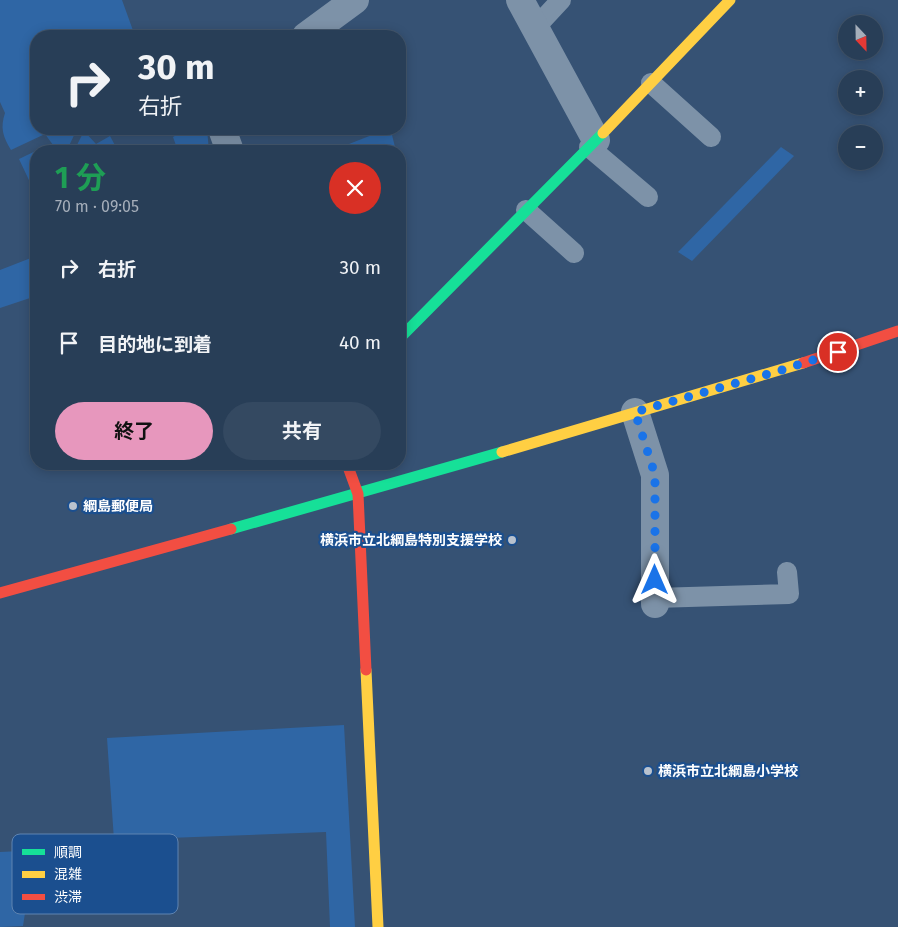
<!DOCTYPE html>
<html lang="ja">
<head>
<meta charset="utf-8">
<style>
  body { margin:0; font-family:"Fira Sans","Noto Sans JP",sans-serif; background:#344961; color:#f1f3f6; height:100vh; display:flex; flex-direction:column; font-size:19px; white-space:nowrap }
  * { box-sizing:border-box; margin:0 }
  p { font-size:16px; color:#a5aeba }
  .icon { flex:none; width:28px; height:28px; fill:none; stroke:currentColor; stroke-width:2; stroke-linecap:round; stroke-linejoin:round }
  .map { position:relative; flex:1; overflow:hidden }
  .sheet { position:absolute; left:30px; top:145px; width:376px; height:325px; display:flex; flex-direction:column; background:#283e57; border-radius:20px; box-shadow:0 2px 12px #0003,0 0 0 1px #44576d }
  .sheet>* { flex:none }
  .hud { position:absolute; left:30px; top:30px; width:376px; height:105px; border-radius:20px; box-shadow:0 2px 12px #0003,0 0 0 1px #44576d; background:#283e57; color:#f1f3f6; overflow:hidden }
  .needle { width:32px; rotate:158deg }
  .fabs { position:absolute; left:838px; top:15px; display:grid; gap:10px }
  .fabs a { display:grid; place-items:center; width:45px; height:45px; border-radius:50%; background:#283e57; box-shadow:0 2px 12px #0003,0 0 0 1px #44576d; font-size:25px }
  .pin { position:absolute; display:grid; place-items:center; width:42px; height:42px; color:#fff; margin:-21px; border:2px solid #fff; border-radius:50%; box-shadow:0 1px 5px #0007 }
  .me { position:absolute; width:55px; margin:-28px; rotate:0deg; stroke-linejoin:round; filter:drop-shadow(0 0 4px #0008) }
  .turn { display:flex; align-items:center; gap:18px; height:105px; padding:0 25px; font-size:22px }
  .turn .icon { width:65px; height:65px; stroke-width:2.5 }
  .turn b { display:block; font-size:35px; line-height:42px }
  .round { display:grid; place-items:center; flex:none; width:52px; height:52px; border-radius:26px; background:#344961 }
  .overview { display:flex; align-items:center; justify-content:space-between; height:85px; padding:0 25px }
  h1 { font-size:30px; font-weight:700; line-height:38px; color:#1e9e55 }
  .cta { display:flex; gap:10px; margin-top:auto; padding:10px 25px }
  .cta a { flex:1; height:58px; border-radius:30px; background:#e797bd; color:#111; font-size:20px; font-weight:700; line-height:58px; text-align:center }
  .cta a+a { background:#344961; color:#f1f3f6 }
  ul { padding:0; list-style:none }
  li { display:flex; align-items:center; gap:15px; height:75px; padding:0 25px }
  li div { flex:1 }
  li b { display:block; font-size:19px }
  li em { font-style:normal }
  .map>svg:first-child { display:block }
</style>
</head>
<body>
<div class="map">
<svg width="898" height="927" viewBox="0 0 898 927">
  <rect width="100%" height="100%" fill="#365274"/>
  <g fill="#2f66a5">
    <path d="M 0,0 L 122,0 L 135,36 L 36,36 L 36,129 L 77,129 L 68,148 L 56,149 L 45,134 L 11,150 C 3,137 0,128 5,113 L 0,102 Z"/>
    <path d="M 187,129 L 207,129 L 209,151 L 178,151 L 173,137 Z"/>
    <path d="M 84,131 L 96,144 L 110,136 L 118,151 L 74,151 Z"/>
    <path d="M 377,133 L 392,135 L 396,151 L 352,151 L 349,144 Z"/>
    <path d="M 46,146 L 50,151 L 36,151 L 36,195 L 19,159 Z"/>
    <path d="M 781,147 L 794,156 L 692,261 L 678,252 Z"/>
    <path d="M 36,256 L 36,296 L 0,308 L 0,270 Z"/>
    <path d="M 344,725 L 355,927 L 330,927 L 326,832 L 114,840 L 107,738 Z"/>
    <path d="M 21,851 L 27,900 L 23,926 L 0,927 L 0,852 Z"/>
  </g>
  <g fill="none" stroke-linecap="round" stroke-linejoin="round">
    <g stroke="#7d92a8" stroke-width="20">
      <path d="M 535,28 L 561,0"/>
      <path d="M 651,83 L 711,137"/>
      <path d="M 589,147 L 648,197"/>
      <path d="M 526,210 L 574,253"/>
      <path d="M 655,598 L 789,594 L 787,572"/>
    </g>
    <g stroke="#7d92a8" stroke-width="28">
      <path d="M 520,0 L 596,140"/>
      <path d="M 306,36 L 355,0"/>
      <path d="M 222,129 L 230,151"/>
      <path d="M 635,412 L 655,475 L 655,604"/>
    </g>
    <g stroke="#16e098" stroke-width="11">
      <path d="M 400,338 L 603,133"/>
      <path d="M 231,529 L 502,452"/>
    </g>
    <g stroke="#ffcf43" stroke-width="11">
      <path d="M 603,133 L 730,0"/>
      <path d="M 502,452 L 803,363"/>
      <path d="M 366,670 L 378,927"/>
    </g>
    <g stroke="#f24e42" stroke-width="11">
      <path d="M 803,363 L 898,331"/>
      <path d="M 347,464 L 358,494 L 366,670"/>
      <path d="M 0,593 L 231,529"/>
    </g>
  </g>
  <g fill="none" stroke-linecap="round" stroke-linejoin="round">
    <path stroke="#1a73e8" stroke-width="9" stroke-dasharray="0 16.2" d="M 655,580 L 655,475 L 635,412 L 782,370 L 838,352"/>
  </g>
  <g fill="#b9c2ce" stroke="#1b4f8f" stroke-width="2">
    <circle cx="73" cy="506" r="5"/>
    <circle cx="512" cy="540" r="5"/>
    <circle cx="648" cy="771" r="5"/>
  </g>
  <g text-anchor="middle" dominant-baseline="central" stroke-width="4.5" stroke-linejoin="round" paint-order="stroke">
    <g font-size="14" font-weight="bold" fill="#fff" stroke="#1b4f8f" text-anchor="start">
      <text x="83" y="506">綱島郵便局</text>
      <text x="502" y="540" text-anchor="end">横浜市立北綱島特別支援学校</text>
      <text x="658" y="771">横浜市立北綱島小学校</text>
    </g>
  </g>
  <rect x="12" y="834" width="166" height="80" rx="8" fill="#1b4f8f" stroke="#5f84b1" stroke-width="1"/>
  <rect x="22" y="849" width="23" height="6" fill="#16e098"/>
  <rect x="22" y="871" width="23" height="7" fill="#ffcf43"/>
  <rect x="22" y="894" width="23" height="6" fill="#f24e42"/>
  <g font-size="14" fill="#fff">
    <text x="54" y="857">順調</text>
    <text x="54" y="879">混雑</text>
    <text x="54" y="902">渋滞</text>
  </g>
</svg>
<div class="fabs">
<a><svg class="needle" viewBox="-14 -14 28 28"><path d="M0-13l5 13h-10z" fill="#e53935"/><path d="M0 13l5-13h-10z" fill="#a5aeba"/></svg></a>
<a>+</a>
<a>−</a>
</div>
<div class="pin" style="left:838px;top:352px;background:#d93025"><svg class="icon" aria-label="arrive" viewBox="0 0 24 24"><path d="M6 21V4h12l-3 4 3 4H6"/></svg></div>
<svg class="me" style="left:655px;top:580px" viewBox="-20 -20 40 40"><path d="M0-17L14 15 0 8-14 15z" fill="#1a73e8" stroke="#fff" stroke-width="4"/></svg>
<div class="hud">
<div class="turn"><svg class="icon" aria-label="right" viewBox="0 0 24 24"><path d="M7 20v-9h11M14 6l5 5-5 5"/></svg><div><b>30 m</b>右折</div></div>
</div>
<section class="sheet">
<div class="overview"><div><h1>1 分</h1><p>70 m · 09:05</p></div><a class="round" style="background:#d93025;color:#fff"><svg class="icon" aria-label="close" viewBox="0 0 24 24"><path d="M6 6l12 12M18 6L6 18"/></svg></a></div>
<ul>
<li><svg class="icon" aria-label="right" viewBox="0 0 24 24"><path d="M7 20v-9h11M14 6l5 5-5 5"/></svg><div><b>右折</b></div><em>30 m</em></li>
<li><svg class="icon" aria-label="arrive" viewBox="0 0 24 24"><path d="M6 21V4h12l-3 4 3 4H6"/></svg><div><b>目的地に到着</b></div><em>40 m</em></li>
</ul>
<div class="cta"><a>終了</a><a>共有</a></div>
</section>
</div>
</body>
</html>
